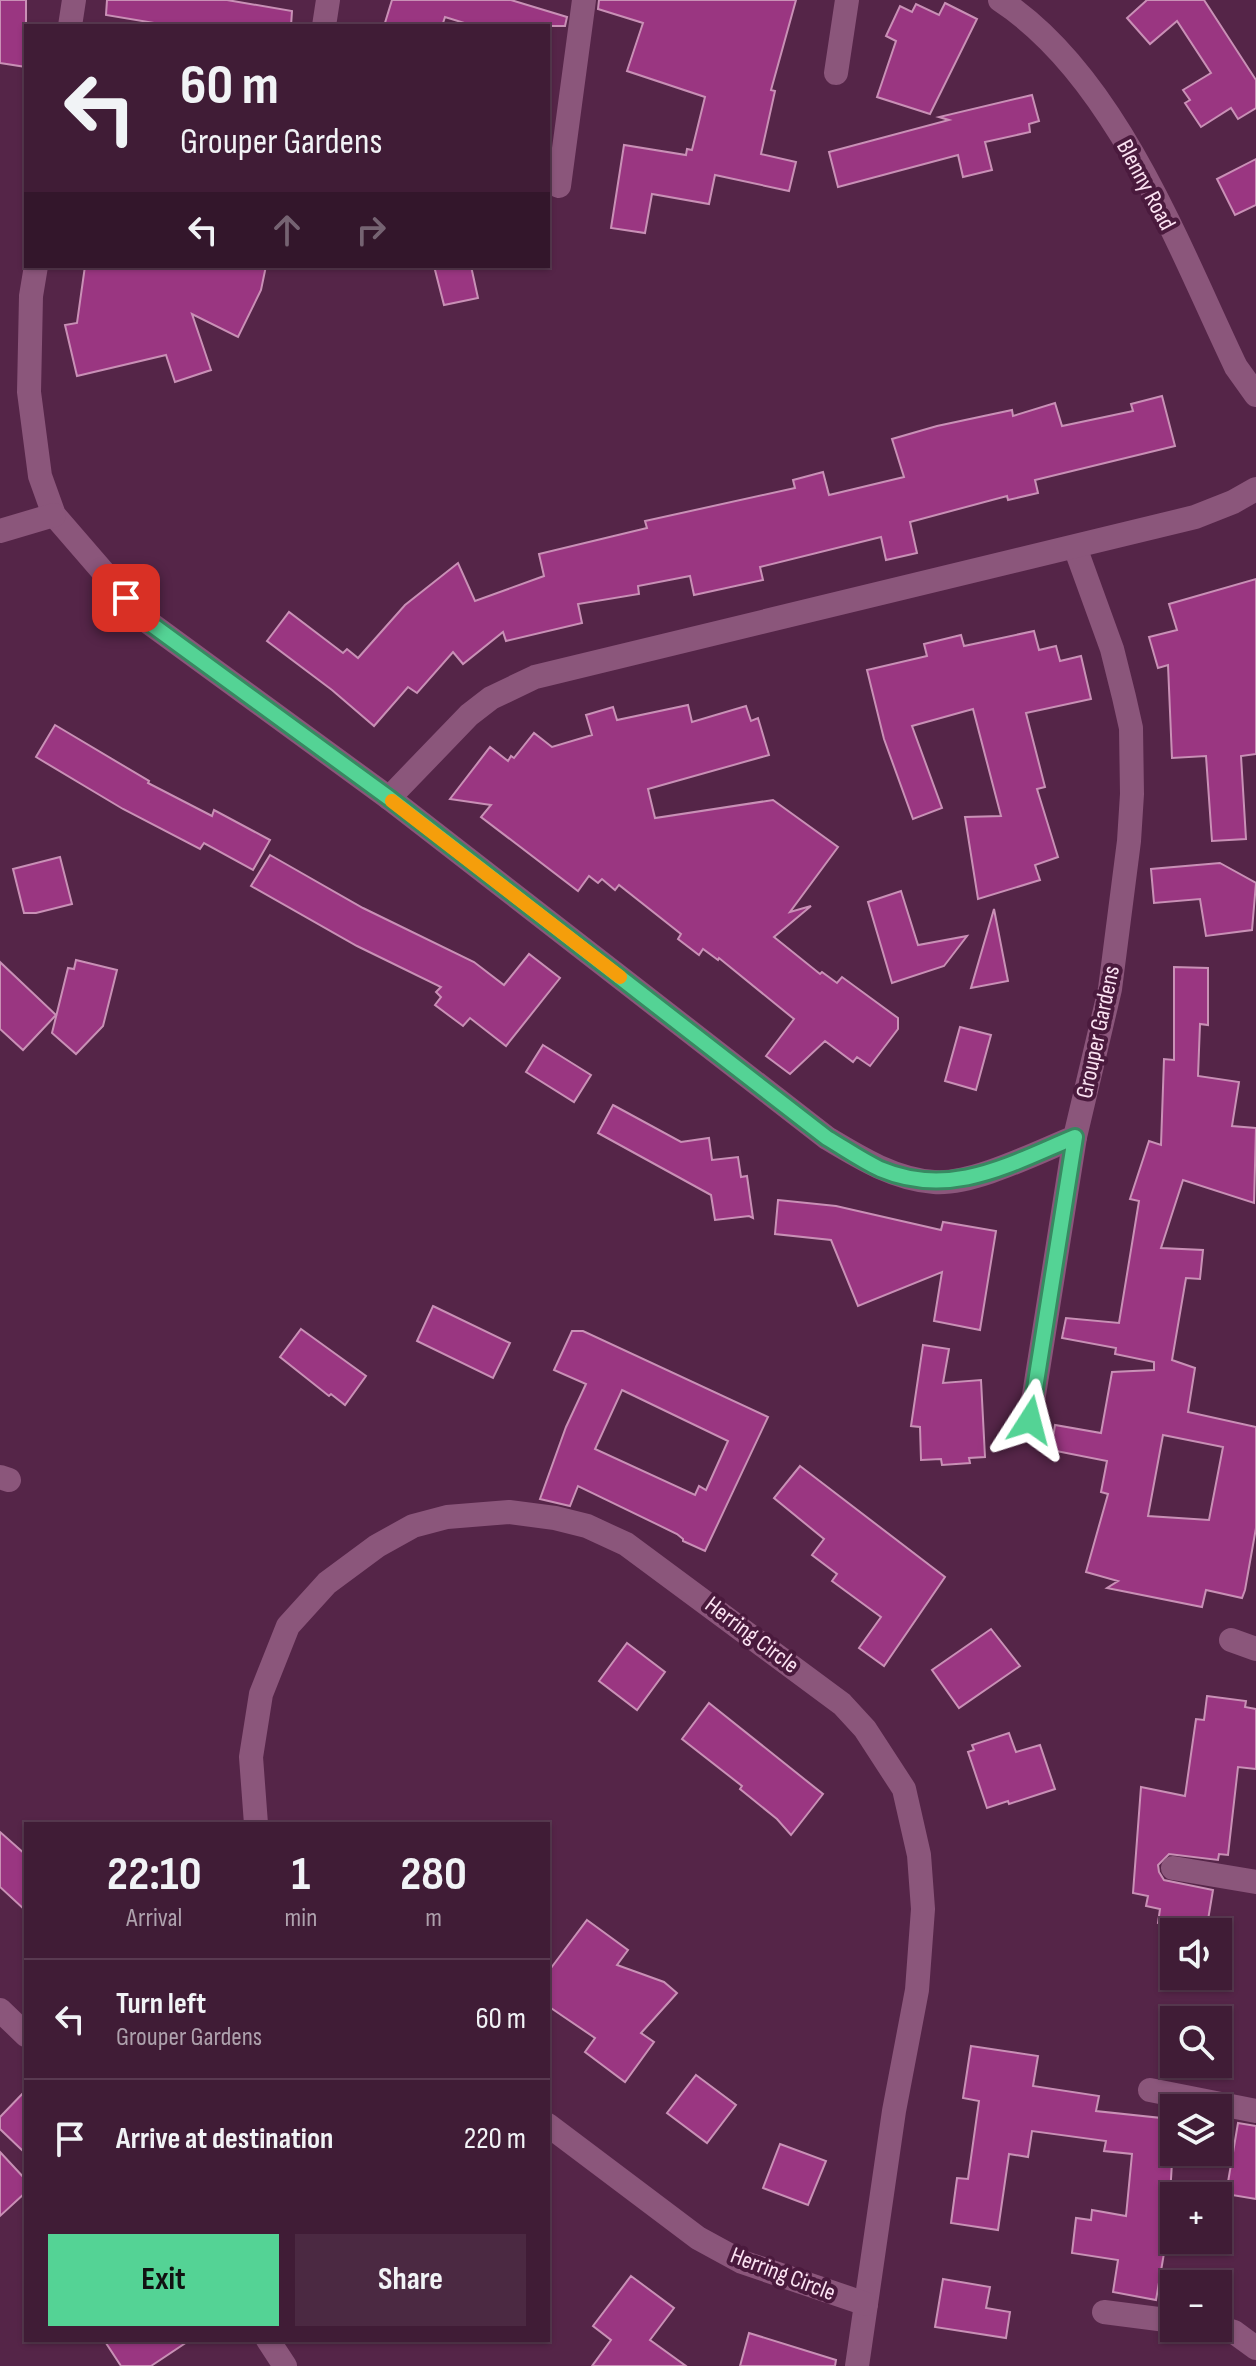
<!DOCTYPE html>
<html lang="en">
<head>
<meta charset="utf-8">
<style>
  body { margin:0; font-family:"Sofia Sans Condensed",sans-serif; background:#4b2942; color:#f1f3f6; height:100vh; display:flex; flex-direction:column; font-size:30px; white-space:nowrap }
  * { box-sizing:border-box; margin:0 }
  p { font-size:26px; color:#aea1ad }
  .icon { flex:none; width:44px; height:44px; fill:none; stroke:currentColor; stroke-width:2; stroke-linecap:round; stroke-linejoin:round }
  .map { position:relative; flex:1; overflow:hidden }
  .side { position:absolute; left:24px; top:1822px; width:526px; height:520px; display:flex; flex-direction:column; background:#401c36; border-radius:0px; box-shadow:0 2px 6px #0004,0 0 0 2px #593a51 }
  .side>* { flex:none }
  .guide { position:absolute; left:24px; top:24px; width:526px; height:244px; border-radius:0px; box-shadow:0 2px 6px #0004,0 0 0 2px #593a51; background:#401c36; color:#f1f3f6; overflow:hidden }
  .controls { position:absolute; left:1160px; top:1918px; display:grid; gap:16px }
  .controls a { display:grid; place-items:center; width:72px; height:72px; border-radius:0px; background:#401c36; box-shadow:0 2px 6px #0004,0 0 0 2px #593a51; font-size:40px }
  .pin { position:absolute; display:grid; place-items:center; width:68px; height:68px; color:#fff; margin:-34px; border-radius:16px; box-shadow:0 4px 12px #0006 }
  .me { position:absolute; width:88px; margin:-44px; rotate:9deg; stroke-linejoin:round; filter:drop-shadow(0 0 6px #0008) }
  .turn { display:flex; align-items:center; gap:28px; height:168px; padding:0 24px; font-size:36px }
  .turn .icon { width:104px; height:104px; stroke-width:2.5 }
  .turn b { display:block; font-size:56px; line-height:68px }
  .lanes { display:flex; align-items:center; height:76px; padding:0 24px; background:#0003; justify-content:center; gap:40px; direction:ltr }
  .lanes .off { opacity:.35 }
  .eta { display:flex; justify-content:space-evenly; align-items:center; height:136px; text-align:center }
  .eta b { font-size:48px; font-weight:700; line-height:56px }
  .button { display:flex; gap:16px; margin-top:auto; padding:16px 24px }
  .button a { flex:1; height:92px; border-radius:0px; background:#54d395; color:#111; font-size:32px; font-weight:700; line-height:92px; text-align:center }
  .button a+a { background:#4b2942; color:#f1f3f6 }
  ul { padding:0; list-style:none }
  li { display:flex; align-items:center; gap:24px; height:120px; padding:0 24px; border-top:2px solid #593a51 }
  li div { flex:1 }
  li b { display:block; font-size:30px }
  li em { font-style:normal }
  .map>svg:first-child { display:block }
</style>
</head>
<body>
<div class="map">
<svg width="1256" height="2366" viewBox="0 0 1256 2366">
  <rect width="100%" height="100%" fill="#552548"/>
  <g fill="#9a3681" stroke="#c990b6" stroke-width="2" fill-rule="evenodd">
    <path d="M 0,0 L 26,0 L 26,67 L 0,63 Z"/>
    <path d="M 107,0 L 227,0 L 292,11 L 291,26 L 172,26 L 106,15 Z"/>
    <path d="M 392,0 L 511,0 L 567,17 L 565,26 L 474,26 L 445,17 L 442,26 L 384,26 Z"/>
    <path d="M 599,0 L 796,0 L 771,90 L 775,91 L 761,154 L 796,162 L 789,191 L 715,175 L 709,204 L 652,194 L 645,233 L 611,228 L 624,145 L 686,155 L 687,149 L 692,150 L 705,97 L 627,71 L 643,23 L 598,9 Z"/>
    <path d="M 1147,0 L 1204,0 L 1256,80 L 1256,108 L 1238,119 L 1231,108 L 1201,127 L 1185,103 L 1190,100 L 1183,90 L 1211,73 L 1177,21 L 1150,44 L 1127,18 Z"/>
    <path d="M 945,3 L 977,19 L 930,114 L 877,97 L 896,41 L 886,36 L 900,6 L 912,12 L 916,4 L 939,15 Z"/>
    <path d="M 1032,95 L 1039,121 L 1029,124 L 1030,132 L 985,142 L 992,170 L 963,177 L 958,155 L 838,187 L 829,152 L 949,120 L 939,117 Z"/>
    <path d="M 1256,159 L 1256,205 L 1235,215 L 1217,179 Z"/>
    <path d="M 85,266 L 266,266 L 261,290 L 238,337 L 192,314 L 211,370 L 175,382 L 166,355 L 77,376 L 65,325 L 77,323 Z"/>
    <path d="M 434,266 L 471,266 L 478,298 L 444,305 Z"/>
    <path d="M 1162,396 L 1175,446 L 1035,480 L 1038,493 L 1008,500 L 1007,496 L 910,522 L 917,553 L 886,560 L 881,537 L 760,567 L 763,580 L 694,595 L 690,576 L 638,586 L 639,594 L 578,604 L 582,623 L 506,641 L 503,632 L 463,664 L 453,652 L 417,693 L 408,687 L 374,726 L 332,690 L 267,641 L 289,612 L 343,653 L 347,649 L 358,658 L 405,605 L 458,563 L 475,601 L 544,576 L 539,554 L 647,528 L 645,521 L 795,488 L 793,480 L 823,472 L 829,495 L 904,477 L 892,439 L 937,426 L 1012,410 L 1013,416 L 1055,403 L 1062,426 L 1133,411 L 1131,404 Z"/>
    <path d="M 1256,579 L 1256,754 L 1241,756 L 1246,839 L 1212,841 L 1206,756 L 1172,758 L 1168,665 L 1158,668 L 1149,637 L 1177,630 L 1169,604 Z"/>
    <path d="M 1034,631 L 1039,650 L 1056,646 L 1060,661 L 1081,656 L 1091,699 L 1026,713 L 1045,787 L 1037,789 L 1058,857 L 1035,865 L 1040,880 L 978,899 L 965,817 L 1001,816 L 973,709 L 912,726 L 942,808 L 913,819 L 884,739 L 867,670 L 927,656 L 924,644 L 961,635 L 964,646 Z"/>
    <path d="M 688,705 L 692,722 L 746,706 L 751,721 L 758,718 L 769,755 L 648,789 L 655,818 L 773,800 L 838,847 L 790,912 L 811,906 L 774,937 L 820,974 L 822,972 L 837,983 L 842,977 L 898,1018 L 898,1029 L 870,1066 L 857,1057 L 853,1062 L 825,1041 L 790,1074 L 766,1056 L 794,1019 L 719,958 L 718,960 L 703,949 L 699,955 L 678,939 L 681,934 L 619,885 L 615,890 L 602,879 L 598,883 L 589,876 L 578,891 L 481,817 L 491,805 L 450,799 L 490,747 L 508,761 L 511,756 L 514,758 L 534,733 L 552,747 L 592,735 L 586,715 L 613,707 L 617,720 Z"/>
    <path d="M 55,725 L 149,781 L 148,783 L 212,816 L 214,810 L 270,840 L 253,870 L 204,843 L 200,849 L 123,809 L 36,757 Z"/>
    <path d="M 270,855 L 363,908 L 474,962 L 504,985 L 529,954 L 560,978 L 506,1046 L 470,1018 L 463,1026 L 435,1005 L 441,997 L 436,992 L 441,987 L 357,946 L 251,886 Z"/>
    <path d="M 60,857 L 72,904 L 36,913 L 24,913 L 13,869 Z"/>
    <path d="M 1220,863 L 1256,883 L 1252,930 L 1206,936 L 1200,899 L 1154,903 L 1151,869 Z"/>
    <path d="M 901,891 L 918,945 L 967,936 L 944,966 L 892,983 L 868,902 Z"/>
    <path d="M 994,909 L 1008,981 L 971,988 Z"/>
    <path d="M 76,960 L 117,970 L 103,1026 L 76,1054 L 52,1033 L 68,968 L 74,969 Z"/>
    <path d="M 0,962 L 56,1015 L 23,1050 L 0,1029 Z"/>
    <path d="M 1174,967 L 1208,968 L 1208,1025 L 1200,1024 L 1198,1076 L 1239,1082 L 1232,1126 L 1256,1128 L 1254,1203 L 1183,1180 L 1161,1248 L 1203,1250 L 1200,1279 L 1186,1278 L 1172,1360 L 1195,1368 L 1188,1412 L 1256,1427 L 1256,1528 L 1245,1590 L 1242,1598 L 1206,1590 L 1202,1607 L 1107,1588 L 1118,1581 L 1086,1572 L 1108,1494 L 1101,1492 L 1107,1461 L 1051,1450 L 1055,1425 L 1101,1433 L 1112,1372 L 1154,1370 L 1154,1362 L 1115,1354 L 1116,1348 L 1062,1338 L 1066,1318 L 1119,1323 L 1139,1201 L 1130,1199 L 1149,1141 L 1161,1145 L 1164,1059 L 1174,1060 ZM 1163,1435 L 1223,1447 L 1209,1520 L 1148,1516 Z"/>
    <path d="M 960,1027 L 991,1035 L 976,1090 L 945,1081 Z"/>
    <path d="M 543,1045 L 591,1075 L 574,1102 L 526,1072 Z"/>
    <path d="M 613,1105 L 681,1142 L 709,1138 L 712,1160 L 738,1157 L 741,1177 L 747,1176 L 753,1218 L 749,1216 L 715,1220 L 711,1195 L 598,1133 Z"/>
    <path d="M 778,1200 L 836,1206 L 941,1230 L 943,1222 L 996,1231 L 980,1330 L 934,1321 L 942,1272 L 858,1306 L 831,1240 L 775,1234 Z"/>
    <path d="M 433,1306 L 510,1343 L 493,1378 L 417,1341 Z"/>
    <path d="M 301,1329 L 366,1376 L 345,1405 L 331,1394 L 329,1396 L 280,1357 Z"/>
    <path d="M 572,1331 L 583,1331 L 768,1417 L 705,1551 L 683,1541 L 683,1539 L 677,1534 L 578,1486 L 570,1506 L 540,1499 L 566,1427 L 586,1384 L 554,1370 ZM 622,1390 L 728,1441 L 706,1490 L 699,1486 L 695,1495 L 595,1449 Z"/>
    <path d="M 923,1345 L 949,1349 L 943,1383 L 981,1380 L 985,1457 L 969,1458 L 970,1463 L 942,1465 L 941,1459 L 921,1460 L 920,1427 L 911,1426 Z"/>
    <path d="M 800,1466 L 945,1577 L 884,1666 L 859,1648 L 881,1617 L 832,1581 L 837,1574 L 812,1555 L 824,1539 L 774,1498 Z"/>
    <path d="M 991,1629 L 1020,1666 L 959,1708 L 932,1670 Z"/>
    <path d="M 627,1643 L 665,1672 L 637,1710 L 599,1681 Z"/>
    <path d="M 1207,1696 L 1246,1701 L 1245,1707 L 1256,1709 L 1256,1769 L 1238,1767 L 1228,1855 L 1219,1854 L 1218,1860 L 1169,1854 L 1158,1865 L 1159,1872 L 1164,1880 L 1213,1890 L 1206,1932 L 1174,1932 L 1174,1958 L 1170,1956 L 1175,1926 L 1158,1923 L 1160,1909 L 1146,1906 L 1148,1896 L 1133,1893 L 1141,1787 L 1185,1796 L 1196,1719 L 1204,1720 Z"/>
    <path d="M 709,1703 L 823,1794 L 791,1835 L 777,1819 L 740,1789 L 742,1786 L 682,1739 Z"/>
    <path d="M 1009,1733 L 1016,1752 L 1040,1745 L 1055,1789 L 1009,1804 L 1008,1801 L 987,1808 L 968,1752 L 974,1750 L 972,1745 Z"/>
    <path d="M 0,1832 L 26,1855 L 26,1911 L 0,1887 Z"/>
    <path d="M 587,1920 L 628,1950 L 617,1965 L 664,1982 L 677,1993 L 641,2033 L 654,2042 L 625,2082 L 585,2052 L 595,2038 L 548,2006 L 548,1972 Z"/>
    <path d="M 971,2046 L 1038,2056 L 1033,2086 L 1099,2096 L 1096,2111 L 1161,2118 L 1160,2126 L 1174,2128 L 1168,2230 L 1156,2300 L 1113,2292 L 1118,2260 L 1072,2253 L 1076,2218 L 1091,2220 L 1092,2210 L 1126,2216 L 1132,2154 L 1104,2151 L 1106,2141 L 1032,2131 L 1028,2157 L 1009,2154 L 998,2230 L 951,2223 L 957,2178 L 968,2179 L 979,2101 L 963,2098 Z"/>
    <path d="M 696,2075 L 736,2105 L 707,2143 L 667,2113 Z"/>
    <path d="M 26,2090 L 26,2154 L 0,2129 L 0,2117 Z"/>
    <path d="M 1238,2123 L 1256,2126 L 1256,2199 L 1226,2194 Z"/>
    <path d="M 780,2144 L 826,2161 L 808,2205 L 763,2188 Z"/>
    <path d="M 0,2152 L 26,2180 L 26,2192 L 0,2216 Z"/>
    <path d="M 631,2276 L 674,2308 L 650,2340 L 686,2366 L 592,2366 L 611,2340 L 593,2326 Z"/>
    <path d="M 943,2279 L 990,2287 L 986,2308 L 1010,2312 L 1006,2338 L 935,2327 Z"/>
    <path d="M 749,2333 L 836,2360 L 835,2366 L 740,2366 Z"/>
    <path d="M 104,2340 L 190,2340 L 151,2366 L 121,2366 Z"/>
  </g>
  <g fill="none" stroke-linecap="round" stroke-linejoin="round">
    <g stroke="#8b567b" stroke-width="24">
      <path d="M 1000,0 C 1116,76 1178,246 1236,367 L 1256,395"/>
      <path d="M 70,26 L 74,0"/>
      <path d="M 324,26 L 328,0"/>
      <path d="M 836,73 L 847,0"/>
      <path d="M 559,186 L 584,0"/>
      <path d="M 36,266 L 31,296 L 29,392 L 40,476 L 54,515 L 144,619 L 389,798 L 827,1138 C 860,1158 894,1179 934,1182 C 973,1185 1038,1152 1075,1137 L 1110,989 L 1129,841 L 1132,794 L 1131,728 L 1124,697 L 1112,649 L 1075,547"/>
      <path d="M 0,531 L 54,515"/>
      <path d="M 389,798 L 469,715 L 491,698 L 535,677 L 1195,517 L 1233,502 L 1256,489"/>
      <path d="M 1030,1420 L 1075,1137"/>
      <path d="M 0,1477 L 9,1480"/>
      <path d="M 1231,1640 L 1256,1649"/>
      <path d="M 256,1824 L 251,1757 L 261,1694 L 288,1626 L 327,1583 L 377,1546 L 413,1526 L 447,1517 L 509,1512 L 555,1518 L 587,1526 L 626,1544 L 842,1704 L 865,1729 L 904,1789 L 919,1855 L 923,1909 L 917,1990 L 894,2111 L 857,2366"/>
      <path d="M 1173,1868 L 1256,1882"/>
      <path d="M 0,2010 L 26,2035"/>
      <path d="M 1150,2090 L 1256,2111"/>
      <path d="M 548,2125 L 698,2238 L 742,2262 L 866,2304"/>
      <path d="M 1104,2312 L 1174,2321"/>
      <path d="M 1218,2327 L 1234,2332 L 1256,2348"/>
      <path d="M 268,2340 L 285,2366"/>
    </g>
  </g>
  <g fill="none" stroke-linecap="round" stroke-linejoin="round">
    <defs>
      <path id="route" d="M 126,598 L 144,619 L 389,798 L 827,1138 C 844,1148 861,1160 880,1169 C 951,1199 1010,1164 1075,1137 L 1030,1420"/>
    </defs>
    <use href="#route" stroke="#378961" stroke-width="20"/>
    <use href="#route" stroke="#54d395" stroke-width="14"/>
    <path stroke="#f59e0b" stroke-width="14" d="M 392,801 L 620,977"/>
  </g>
  <g text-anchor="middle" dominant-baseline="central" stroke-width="8" stroke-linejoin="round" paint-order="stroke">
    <g font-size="24" fill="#fbe2f2" stroke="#4a1a3d">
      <text transform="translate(1146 185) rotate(62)">Blenny Road</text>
      <text transform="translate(1098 1032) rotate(-78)">Grouper Gardens</text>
      <text transform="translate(752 1635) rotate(37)">Herring Circle</text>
      <text transform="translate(783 2274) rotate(21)">Herring Circle</text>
    </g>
  </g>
</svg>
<div class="controls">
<a><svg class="icon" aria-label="sound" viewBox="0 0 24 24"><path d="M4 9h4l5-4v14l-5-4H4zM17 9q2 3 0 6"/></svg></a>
<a><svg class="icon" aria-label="search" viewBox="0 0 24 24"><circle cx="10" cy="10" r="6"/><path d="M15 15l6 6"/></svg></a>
<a><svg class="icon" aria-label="layers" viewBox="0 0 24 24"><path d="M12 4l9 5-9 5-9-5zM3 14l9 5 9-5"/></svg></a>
<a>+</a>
<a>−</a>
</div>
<div class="pin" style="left:126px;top:598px;background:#d93025"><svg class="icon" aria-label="arrive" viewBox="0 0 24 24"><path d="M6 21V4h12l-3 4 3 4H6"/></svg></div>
<svg class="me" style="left:1030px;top:1420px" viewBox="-20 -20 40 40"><path d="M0-17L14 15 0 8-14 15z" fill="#54d395" stroke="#fff" stroke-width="4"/></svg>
<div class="guide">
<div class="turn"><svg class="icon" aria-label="left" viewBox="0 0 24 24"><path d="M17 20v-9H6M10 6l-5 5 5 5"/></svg><div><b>60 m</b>Grouper Gardens</div></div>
<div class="lanes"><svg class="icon" aria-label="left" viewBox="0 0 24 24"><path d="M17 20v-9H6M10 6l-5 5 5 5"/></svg><svg class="icon off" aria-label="ahead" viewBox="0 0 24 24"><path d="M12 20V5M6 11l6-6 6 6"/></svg><svg class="icon off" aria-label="right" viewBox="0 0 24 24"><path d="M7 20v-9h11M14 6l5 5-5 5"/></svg></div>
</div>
<section class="side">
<div class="eta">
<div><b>22:10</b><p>Arrival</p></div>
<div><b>1</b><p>min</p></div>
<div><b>280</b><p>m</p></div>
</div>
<ul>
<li><svg class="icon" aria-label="left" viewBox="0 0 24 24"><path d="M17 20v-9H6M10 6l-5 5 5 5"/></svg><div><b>Turn left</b><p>Grouper Gardens</p></div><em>60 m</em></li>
<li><svg class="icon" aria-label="arrive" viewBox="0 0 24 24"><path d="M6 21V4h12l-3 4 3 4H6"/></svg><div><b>Arrive at destination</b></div><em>220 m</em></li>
</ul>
<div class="button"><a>Exit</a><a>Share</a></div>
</section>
</div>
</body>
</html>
